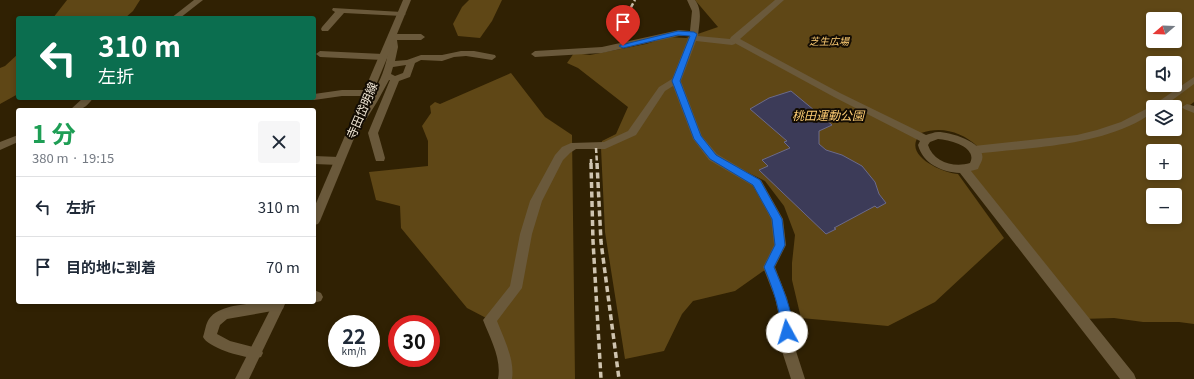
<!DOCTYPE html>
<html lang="ja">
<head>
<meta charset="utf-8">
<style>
  body { margin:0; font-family:Georgia,"Noto Sans JP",serif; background:#f6f6f7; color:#1f2937; height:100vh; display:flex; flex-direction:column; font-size:15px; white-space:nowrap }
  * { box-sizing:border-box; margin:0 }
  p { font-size:13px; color:#747a83 }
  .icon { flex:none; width:22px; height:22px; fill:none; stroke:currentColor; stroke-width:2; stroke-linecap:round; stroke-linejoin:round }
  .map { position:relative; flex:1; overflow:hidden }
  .details { position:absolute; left:16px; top:108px; width:300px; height:196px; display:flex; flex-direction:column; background:#fff; border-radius:4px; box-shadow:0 2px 6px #0003 }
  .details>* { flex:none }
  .guide { position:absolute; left:16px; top:16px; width:300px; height:84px; border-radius:4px; box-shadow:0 2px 6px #0003; background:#0b6e4f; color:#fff; overflow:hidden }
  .needle { width:26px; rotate:251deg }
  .tools { position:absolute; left:1146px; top:12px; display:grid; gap:8px }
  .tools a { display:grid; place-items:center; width:36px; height:36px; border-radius:4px; background:#fff; box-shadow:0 2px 6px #0003; font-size:20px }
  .speed { position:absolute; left:328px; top:315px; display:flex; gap:8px; font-size:20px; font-weight:700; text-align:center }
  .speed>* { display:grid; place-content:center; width:52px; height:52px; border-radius:50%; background:#fff; box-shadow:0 2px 6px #0003; line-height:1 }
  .speed small { font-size:10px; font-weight:400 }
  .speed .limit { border:6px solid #d22; background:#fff; color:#111 }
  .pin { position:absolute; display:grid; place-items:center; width:34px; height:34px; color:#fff; margin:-41px -17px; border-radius:50% 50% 50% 0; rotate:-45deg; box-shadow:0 0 4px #0007 }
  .pin .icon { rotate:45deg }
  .me { position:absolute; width:44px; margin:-22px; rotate:354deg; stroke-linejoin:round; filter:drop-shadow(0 0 3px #0008) }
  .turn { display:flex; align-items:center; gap:14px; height:84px; padding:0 16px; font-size:18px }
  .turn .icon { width:52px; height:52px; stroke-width:2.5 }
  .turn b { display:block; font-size:28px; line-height:34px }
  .round { display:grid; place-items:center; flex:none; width:42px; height:42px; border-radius:4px; background:#f6f6f7 }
  .overview { display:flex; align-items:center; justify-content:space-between; height:68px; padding:0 16px }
  h1 { font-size:24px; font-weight:700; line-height:30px; color:#1e9e55 }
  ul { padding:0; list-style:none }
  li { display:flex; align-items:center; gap:12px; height:60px; padding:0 16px; border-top:1px solid #e0e1e3 }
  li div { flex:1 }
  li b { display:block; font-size:15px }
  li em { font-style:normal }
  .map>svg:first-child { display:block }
</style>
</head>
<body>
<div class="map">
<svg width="1194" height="379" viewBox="0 0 1194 379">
  <rect width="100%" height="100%" fill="#302103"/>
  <g fill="#5f4716" fill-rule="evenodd">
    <path d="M 67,0 L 140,0 L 133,11 L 125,18 L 53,18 Z"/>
    <path d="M 469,0 L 502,0 L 492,21 L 480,38 L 458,36 L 453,24 L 462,7 Z"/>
    <path d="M 695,0 L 1194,0 L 1194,102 L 1186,108 L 1194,112 L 1194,324 L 1179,322 L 1143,322 L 1114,318 L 1082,319 L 966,173 L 977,168 L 978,147 C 962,132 942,126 921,133 C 920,135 917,138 916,141 C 910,159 945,173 958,174 L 1004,238 L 935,302 L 888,326 L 801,318 L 792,280 L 792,263 L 795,235 L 784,206 L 765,181 L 737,167 L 757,183 L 777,219 L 780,245 L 769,267 L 735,291 L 693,301 L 682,314 L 664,351 L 625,359 L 605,232 L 601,148 L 602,141 L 616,134 L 628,107 L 578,68 L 567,63 L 574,53 L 590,55 L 646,44 L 668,37 L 686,38 L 718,27 ZM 1153,19 L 1175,19 L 1175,41 L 1153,41 ZM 1153,63 L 1175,63 L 1175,85 L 1153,85 ZM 1153,107 L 1175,107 L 1175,129 L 1153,129 ZM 1153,151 L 1175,151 L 1175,173 L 1153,173 ZM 1153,195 L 1175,195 L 1175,217 L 1153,217 Z"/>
    <path d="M 18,54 L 18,94 L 0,104 L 0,68 L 5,66 Z"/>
    <path d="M 511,73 L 545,117 L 572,135 L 575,379 L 504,379 L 490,320 L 467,308 L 401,228 L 400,206 L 376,200 L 369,172 L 428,166 L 428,141 L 422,126 L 431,113 L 430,106 L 435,102 L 440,104 Z"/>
  </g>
  <path fill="#3c3b58" stroke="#6b6a8a" d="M 791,91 L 832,125 L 819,131 L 819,144 L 826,150 L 842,155 L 862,166 L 875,182 L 879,194 L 886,203 L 877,208 L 875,206 L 834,228 L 836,229 L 826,234 L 759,170 L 768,166 L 762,160 L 790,148 L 784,142 L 787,141 L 750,109 L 769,98 Z"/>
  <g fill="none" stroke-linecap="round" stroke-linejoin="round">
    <g fill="#6a593b" fill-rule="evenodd">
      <path d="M 194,0 L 203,0 L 180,18 L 171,18 Z"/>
      <path d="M 687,0 L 695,0 C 703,10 699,24 698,36 L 730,39 L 734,36 L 738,39 L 735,44 L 732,45 L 696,41 L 681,81 L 702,136 L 717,154 L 761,180 L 783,219 L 786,245 L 775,267 L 787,298 L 791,316 L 795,348 L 805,379 L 791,379 L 781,348 L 779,316 L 775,298 L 763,267 L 774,245 L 771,219 L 753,186 L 709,160 L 693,139 L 673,86 L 665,91 L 636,135 L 605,149 L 576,149 L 570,153 L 563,160 L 542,201 L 532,234 L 522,288 L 497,321 C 504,339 515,360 512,379 L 498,379 C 502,359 490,338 483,320 L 510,286 L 520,234 L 530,201 L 555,155 L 562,147 L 571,143 L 604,142 L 628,131 L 659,87 L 672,79 L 689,36 L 679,36 L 602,53 L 535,57 L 531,54 L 535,51 L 602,47 L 679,30 L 690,31 L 692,11 Z"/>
      <path d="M 333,8 L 402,12 L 406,14 L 402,16 L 344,13 L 328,31 L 322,31 L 321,29 L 322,27 L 335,12 L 332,10 Z"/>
      <path d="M 392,34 L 421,34 L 425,37 L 421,40 L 397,40 L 398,47 L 395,61 L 407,60 L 421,55 L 442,55 L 461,51 L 474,51 L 495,55 L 496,57 L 492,60 L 466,56 L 454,57 L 442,61 L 421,60 L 415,63 L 410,77 L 399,81 L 378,133 L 385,158 L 384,161 L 376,161 L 375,158 L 368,133 L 390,80 L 389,80 L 377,102 L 355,137 L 347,137 L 346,135 C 362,110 381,87 387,58 L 383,60 L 320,57 L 316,54 L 320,51 L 383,54 L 387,57 L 389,47 L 388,37 ZM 406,65 L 403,73 L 395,76 L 391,74 L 393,67 Z"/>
      <path d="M 1194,77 L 1194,84 L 1163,107 L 1153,107 L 1153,113 C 1145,117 1137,123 1129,126 C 1082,147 1024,148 974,154 L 970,153 L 969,150 L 970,147 L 974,146 L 1077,135 L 1097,130 L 1121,122 L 1152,106 Z"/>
      <path d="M 342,90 L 368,90 L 373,93 L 368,96 L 342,96 L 314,100 L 310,98 L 314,98 L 314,94 Z"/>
      <path d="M 83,98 L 93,98 C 86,108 82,110 70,110 Z"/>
      <path d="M 18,135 L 18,142 L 0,150 L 0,142 Z"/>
      <path d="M 314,156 L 339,157 L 343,158 L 344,161 L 343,164 L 339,165 L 314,164 Z"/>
      <path d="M 314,290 L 321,293 L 323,297 L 321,301 L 317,302 L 314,301 Z"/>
      <path d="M 263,302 L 283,302 L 284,305 L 283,309 L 278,310 L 227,319 L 220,325 L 217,334 L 230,341 L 261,349 L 263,353 L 261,357 C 250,361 208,348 203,337 C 205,331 206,323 209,319 C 220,304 247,305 263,302 Z"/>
    </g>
    <g fill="#6a593b" fill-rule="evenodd">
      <path d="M 775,0 L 784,0 L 740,39 L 840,93 L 926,135 C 930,134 934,132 938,132 C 951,132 987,143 982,160 C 981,163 979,166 978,169 L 971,171 L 1134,374 L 1136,379 L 1120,379 L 960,173 C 942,172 923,164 918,145 L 920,141 L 834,97 L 731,41 L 730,39 L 731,37 ZM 938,139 C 950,140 978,147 970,163 C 954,168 933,162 928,145 L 930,142 Z"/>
      <path d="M 1187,104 L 1194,106 L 1194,113 L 1184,109 L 1182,107 Z"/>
    </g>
    <g fill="#6a593b" fill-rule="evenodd">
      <path d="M 403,0 L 411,0 L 320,221 L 318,224 L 314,225 L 314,208 Z"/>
      <path d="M 274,302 L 286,302 L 249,379 L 235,379 Z"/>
    </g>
    <g stroke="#cfc4b0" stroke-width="2.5" stroke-dasharray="5 2.5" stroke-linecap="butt">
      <path d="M 616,34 L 635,0"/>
      <path d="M 596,148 L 597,164"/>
      <path d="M 591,159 L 591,164"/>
    </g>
    <g stroke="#cfc4b0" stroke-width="3.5" stroke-dasharray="6 3.5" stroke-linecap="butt">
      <path d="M 591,163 L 593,241 L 601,379"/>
      <path d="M 597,163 L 601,242 L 619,379"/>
    </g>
  </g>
  <path fill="#1a73e8" stroke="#114b97" d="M 678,31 L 694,32 L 697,34 L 680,81 L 701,136 L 716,155 L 760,180 L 782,219 L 785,245 L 774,267 C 780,282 798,321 791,336 L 787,337 L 783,336 C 780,329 781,321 779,313 C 776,297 770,282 764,267 L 775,245 L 772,219 L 753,185 L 710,159 L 694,139 L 674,86 L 672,81 L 690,36 L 678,35 L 623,48 L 619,46 L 621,45 Z"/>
  <g text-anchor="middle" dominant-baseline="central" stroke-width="4" stroke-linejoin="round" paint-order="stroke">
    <g font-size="10" font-style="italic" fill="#ffce74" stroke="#130c03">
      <text x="829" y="40">芝生広場</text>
    </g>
    <g font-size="12" fill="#f2e8d7" stroke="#130c03">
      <text transform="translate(361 110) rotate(-67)">寺田岱明線</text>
    </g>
    <g font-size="12" font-style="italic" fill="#ffce74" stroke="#130c03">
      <text x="828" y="114">桃田運動公園</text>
    </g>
  </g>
</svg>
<div class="tools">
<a><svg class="needle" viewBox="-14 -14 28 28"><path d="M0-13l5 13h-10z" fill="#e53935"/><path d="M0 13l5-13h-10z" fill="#747a83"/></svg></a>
<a><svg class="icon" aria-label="sound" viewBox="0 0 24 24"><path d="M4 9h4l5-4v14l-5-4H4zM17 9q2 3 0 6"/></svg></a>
<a><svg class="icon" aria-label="layers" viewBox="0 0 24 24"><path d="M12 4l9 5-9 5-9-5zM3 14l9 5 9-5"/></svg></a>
<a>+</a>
<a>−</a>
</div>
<div class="speed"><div>22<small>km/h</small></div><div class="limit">30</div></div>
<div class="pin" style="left:623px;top:46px;background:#d93025"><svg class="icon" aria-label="arrive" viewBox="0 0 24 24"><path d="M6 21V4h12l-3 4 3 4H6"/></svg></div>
<svg class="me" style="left:787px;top:332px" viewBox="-20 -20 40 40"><circle r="19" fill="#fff"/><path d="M0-13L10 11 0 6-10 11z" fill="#1a73e8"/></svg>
<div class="guide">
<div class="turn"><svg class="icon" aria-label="left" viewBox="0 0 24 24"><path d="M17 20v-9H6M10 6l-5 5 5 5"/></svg><div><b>310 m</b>左折</div></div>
</div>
<section class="details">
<div class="overview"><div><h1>1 分</h1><p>380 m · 19:15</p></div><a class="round"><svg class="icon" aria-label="close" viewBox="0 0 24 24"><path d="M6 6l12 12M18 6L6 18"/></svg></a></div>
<ul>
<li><svg class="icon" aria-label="left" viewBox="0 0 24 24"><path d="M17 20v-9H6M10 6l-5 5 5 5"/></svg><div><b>左折</b></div><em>310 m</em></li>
<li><svg class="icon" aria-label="arrive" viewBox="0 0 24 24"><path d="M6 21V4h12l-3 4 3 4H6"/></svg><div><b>目的地に到着</b></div><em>70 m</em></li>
</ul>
</section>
</div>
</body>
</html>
